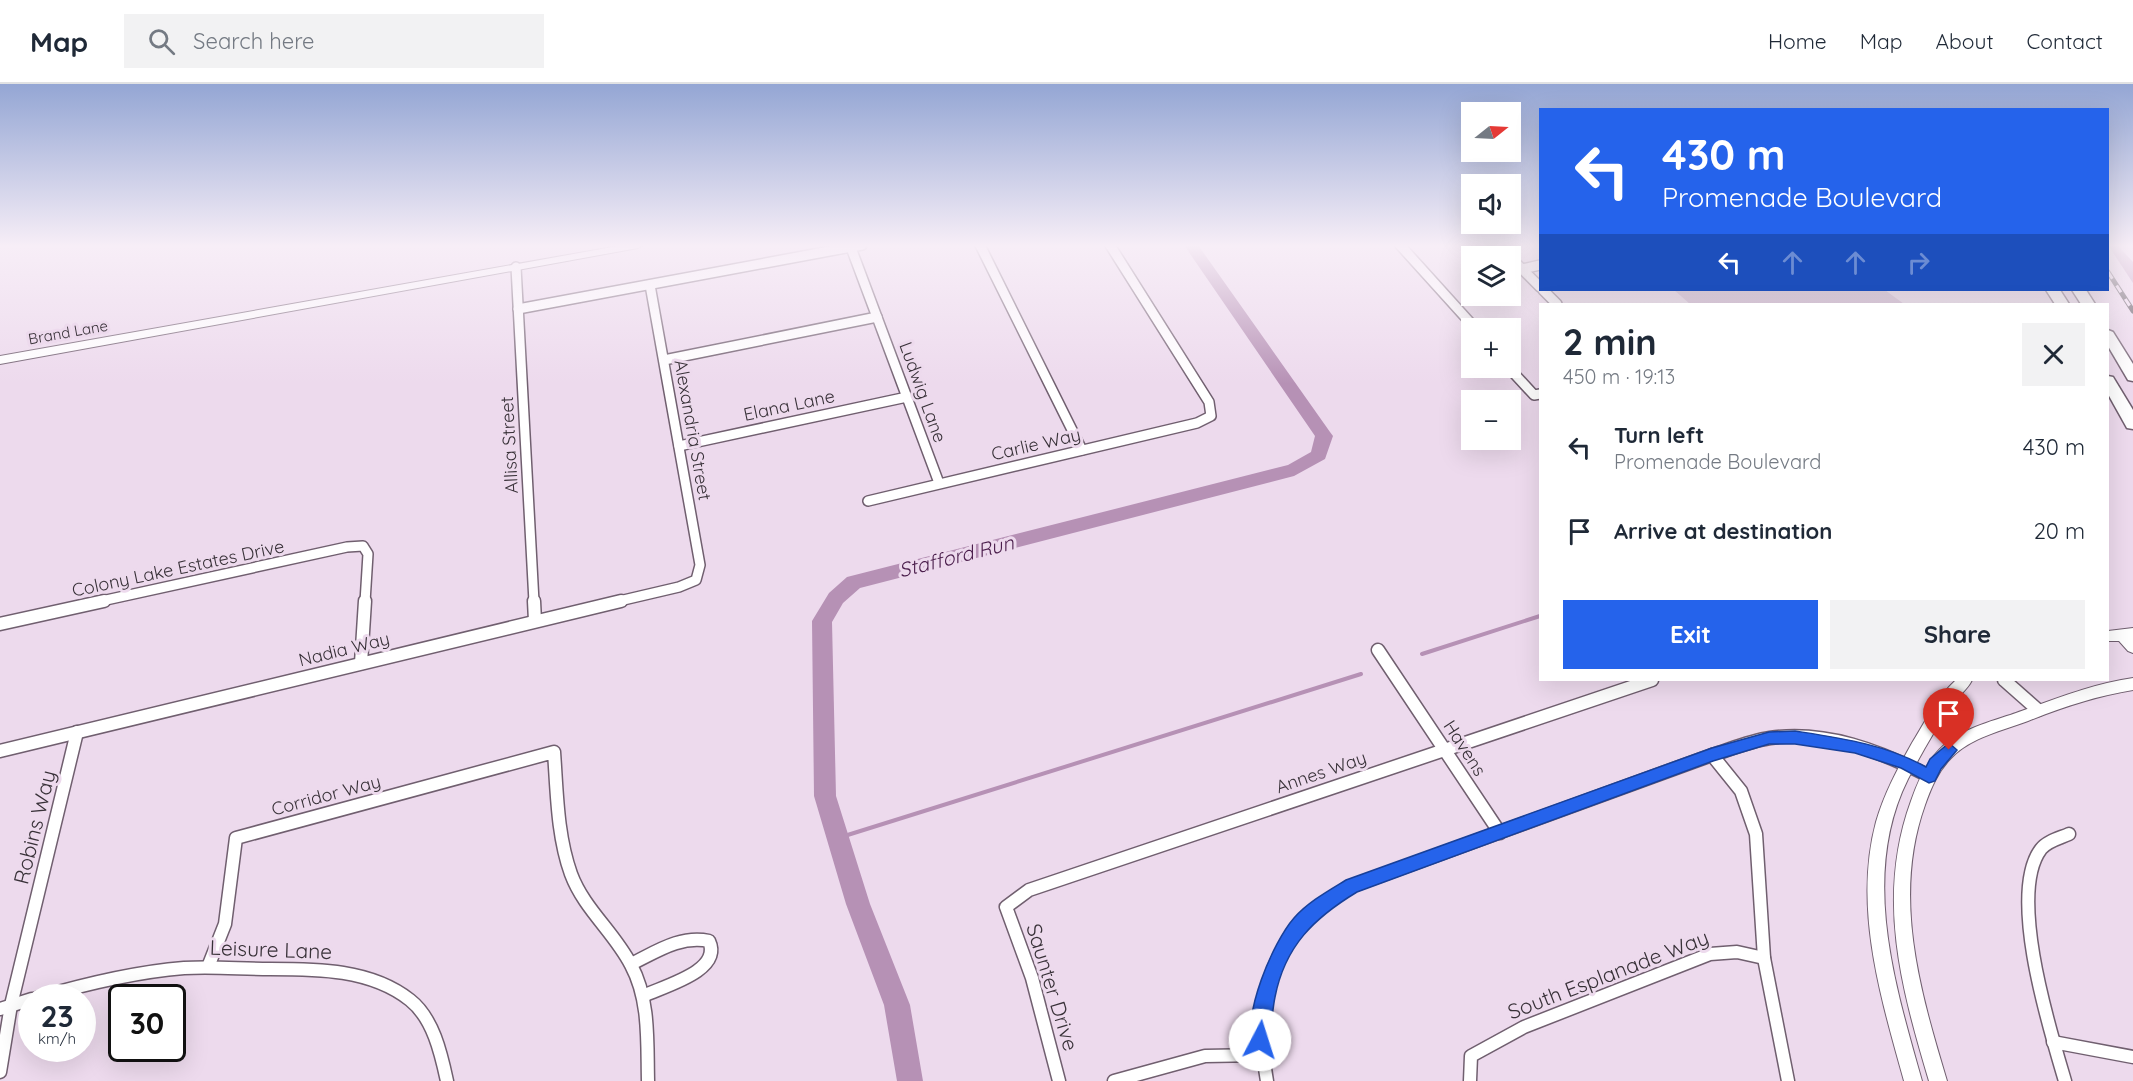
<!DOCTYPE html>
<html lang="en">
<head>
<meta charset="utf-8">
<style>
  body { margin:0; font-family:Quicksand,sans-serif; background:#f2f2f3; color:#1f2937; height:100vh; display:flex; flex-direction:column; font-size:22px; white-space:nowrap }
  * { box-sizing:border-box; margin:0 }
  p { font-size:20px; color:#747a83 }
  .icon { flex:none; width:33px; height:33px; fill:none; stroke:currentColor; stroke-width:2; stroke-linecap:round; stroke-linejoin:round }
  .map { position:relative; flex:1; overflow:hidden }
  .drawer { position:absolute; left:1539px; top:219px; width:570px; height:378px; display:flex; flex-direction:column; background:#fff; border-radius:0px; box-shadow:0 6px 24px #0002 }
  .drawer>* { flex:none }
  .guide { position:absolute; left:1539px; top:24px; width:570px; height:183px; border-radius:0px; box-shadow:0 6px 24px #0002; background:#2563eb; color:#fff; overflow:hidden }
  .needle { width:39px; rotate:72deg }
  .buttons { position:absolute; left:1461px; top:18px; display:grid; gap:12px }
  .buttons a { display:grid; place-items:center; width:60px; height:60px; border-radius:0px; background:#fff; box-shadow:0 6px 24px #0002; font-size:30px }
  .speed { position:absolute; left:18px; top:900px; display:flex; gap:12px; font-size:30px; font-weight:700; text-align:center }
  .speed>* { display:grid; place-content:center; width:78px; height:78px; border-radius:50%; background:#fff; box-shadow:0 6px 24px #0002; line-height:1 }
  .speed small { font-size:15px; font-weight:400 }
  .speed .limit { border:3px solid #111; border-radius:9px; background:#fff; color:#111 }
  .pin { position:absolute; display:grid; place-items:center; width:51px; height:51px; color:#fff; margin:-62px -26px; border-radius:50% 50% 50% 0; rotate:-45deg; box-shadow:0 0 6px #0007 }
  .pin .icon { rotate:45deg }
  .me { position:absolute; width:66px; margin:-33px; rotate:5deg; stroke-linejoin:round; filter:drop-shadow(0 0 4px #0008) }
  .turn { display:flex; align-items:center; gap:21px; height:126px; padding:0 24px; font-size:27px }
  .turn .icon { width:78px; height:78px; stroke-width:2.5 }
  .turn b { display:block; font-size:42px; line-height:51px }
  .lanes { display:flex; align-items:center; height:57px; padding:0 24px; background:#0003; justify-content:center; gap:30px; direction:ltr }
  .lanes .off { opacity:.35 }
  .round { display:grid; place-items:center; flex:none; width:63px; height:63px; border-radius:0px; background:#f2f2f3 }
  .head { display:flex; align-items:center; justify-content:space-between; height:102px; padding:0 24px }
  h1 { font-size:36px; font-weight:700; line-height:45px }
  .primary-button { display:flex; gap:12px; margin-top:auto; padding:12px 24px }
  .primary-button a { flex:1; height:69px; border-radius:0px; background:#2563eb; color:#fff; font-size:24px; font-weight:700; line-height:69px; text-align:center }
  .primary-button a+a { background:#f2f2f3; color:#1f2937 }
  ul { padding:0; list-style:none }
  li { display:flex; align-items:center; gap:18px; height:84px; padding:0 24px }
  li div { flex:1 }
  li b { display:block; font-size:22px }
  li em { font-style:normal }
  header { display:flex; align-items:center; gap:36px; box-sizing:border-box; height:84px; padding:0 30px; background:#fff; border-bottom:2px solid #e0e1e3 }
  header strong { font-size:28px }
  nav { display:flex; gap:33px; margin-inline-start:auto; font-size:21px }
  .search { width:420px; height:54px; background:#f2f2f3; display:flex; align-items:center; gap:15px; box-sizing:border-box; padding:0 21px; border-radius:0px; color:#747a83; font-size:22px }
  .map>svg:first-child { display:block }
</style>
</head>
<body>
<header>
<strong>Map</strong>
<div class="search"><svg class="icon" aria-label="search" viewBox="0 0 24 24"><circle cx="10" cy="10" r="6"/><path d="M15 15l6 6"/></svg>Search here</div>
<nav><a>Home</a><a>Map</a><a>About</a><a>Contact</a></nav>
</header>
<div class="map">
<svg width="2133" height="997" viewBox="0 0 2133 997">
  <rect width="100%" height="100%" fill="#eddaed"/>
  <path fill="#ccb0cc" d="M 1674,206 L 1885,206 L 1904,220 L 1690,220 Z"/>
  <path fill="#bf9abe" d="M 2108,161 L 2117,161 L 2133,178 L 2133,199 Z"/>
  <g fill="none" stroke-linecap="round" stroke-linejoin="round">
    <g stroke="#b691b5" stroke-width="4">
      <path d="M 1422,570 L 1540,532"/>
      <path d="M 838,754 L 1361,590"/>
    </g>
    <path fill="#b691b5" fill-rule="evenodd" d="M 1184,161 L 1198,161 L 1330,348 L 1333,352 L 1325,375 L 1294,392 L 860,504 L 843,519 L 832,538 L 836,712 L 870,820 L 910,921 L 923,997 L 897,997 L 884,921 L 846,820 L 814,712 L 812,537 L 829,509 L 847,493 L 1288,381 L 1311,368 L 1315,352 Z"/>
    <defs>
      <g id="minor-far1">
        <path d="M 850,161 L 939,399"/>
        <path d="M 980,161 L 1082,366"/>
        <path d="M 1400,161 L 1475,244"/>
        <path d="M 1498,161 L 1510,172"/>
        <path d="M 1510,173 L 1540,203"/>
        <path d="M 516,183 L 534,518"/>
        <path d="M 1522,185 L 1540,181"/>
        <path d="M 1543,206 L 1557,220"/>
        <path d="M 518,225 L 862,161"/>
        <path d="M 664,276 L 877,233"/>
        <path d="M 1509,284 L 1534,311 L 1540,310"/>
        <path d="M 679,362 L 907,313"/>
        <path d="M 868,417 L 1197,339 L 1211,332 L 1209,318 L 1110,161"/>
        <path d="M 97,518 L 347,463 L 363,462 L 368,470 L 365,518"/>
        <path d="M 615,518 L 679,503 L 696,496 L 700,481 L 650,201"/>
      </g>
      <g id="minor">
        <path d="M 534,517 L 535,537"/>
        <path d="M 0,540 L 104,517"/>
        <path d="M 1378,566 L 1500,749"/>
        <path d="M 361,579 L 365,517"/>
        <path d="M 2004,596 L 2038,626"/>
        <path d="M 0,667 L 621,517"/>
        <path d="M 1712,671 L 1741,707 L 1756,750 L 1764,874 L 1788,997"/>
        <path d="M 631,880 C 656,868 680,851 709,857 C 723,887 664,902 643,912"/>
        <path d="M 208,883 L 225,840 L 236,754 L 554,668 C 557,708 557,751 571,790 C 584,825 614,848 631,881 C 650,916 647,958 648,997"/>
        <path d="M 37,914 C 85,900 134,888 184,884 C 213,882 241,885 270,885 C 317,885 371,885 410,916 C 433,934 441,969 447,997"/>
        <path d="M 0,925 L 32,915"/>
        <path d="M 2053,958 L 2133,973"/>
        <path d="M 0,988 L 11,921 L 77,648"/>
        <path d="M 1059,997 L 1032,894 L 1006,823 L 1029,806 L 1652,596"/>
        <path d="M 1114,997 L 1205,972 L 1261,971"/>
        <path d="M 1267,997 C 1251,909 1273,848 1352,802 L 1712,671 C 1731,665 1750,657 1770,654 C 1826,646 1880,667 1929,692"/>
        <path d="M 1470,997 L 1471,972 L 1524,943 L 1710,870 L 1737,868 L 1764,874"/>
        <path d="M 2065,997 C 2050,946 2007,810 2041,765 C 2047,757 2060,754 2069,750"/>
      </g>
      <g id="tertiary">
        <path d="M 624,161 L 643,161 L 638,164 L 0,280 L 0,272 Z"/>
        <path d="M 2133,544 L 2133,569 L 2128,567 L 2119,557 L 2108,557 L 2108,547 Z"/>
        <path d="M 2133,594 L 2133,606 C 2096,612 2063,623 2028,637 C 2002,647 1971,653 1951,674 C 1938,687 1931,704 1925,721 C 1892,813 1920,907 1947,997 L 1929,997 C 1901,903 1876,813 1911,717 C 1917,700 1925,680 1939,666 C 1959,645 1990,638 2016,629 C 2055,615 2092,600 2133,594 Z"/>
        <path d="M 1956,596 L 1972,596 C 1968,605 1958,612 1952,620 C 1936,644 1921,670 1908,695 C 1860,791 1895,901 1922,997 L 1904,997 C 1881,914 1853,824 1876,738 C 1884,710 1898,684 1912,659 C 1925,638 1937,613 1956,596 Z"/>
      </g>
      <g id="trunk">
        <path d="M 2046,206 L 2060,206 L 2069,220 L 2055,220 Z"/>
        <path d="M 2072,206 L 2086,206 L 2095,220 L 2081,220 Z"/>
        <path d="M 2108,246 L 2113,248 L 2133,280 L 2133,297 L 2128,296 L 2108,262 Z"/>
        <path d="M 2108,292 L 2113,293 L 2133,326 L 2133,345 L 2127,344 L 2108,310 Z"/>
      </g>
    </defs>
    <use href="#minor-far1" stroke="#705f6f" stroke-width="12"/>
    <use href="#minor" stroke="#705f6f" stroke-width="15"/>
    <use href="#tertiary" stroke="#705f6f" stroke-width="2"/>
    <use href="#trunk" stroke="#705f6f" stroke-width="3"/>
    <use href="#minor-far1" stroke="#fff" stroke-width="9"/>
    <use href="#minor" stroke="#fff" stroke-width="12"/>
    <use href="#tertiary" fill="#fff" fill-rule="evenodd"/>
    <use href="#trunk" fill="#fff" fill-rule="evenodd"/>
    <defs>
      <path id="rail" d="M 2108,188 L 2133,227"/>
    </defs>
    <use href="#rail" stroke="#4f474f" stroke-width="5"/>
    <use href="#rail" stroke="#eddaed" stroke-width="3" stroke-dasharray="8" stroke-linecap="butt"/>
  </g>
  <linearGradient id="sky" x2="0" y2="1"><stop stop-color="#94a6d4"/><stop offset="0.54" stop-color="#f7eef7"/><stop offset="1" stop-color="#f7eef7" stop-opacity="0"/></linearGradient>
  <rect width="2133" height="300" fill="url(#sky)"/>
  <path fill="#2563eb" stroke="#184099" stroke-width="1.5" d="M 1795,647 C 1840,654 1885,660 1926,683 L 1930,675 L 1949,659 L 1957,666 L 1941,685 L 1935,697 L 1929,699 L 1901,684 L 1855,669 L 1795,660 L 1769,660 L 1713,677 L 1357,808 C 1314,834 1285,862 1275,913 C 1272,927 1271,952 1267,963 L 1260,965 L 1254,963 C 1241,932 1273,858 1294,834 C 1308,818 1328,807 1346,796 L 1712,664 L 1769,648 Z"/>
  <g text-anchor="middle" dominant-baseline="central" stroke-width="6" stroke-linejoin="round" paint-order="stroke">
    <g font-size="15" fill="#383138" stroke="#eddaed">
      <text transform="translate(68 248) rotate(-10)">Brand Lane</text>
    </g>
    <g font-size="18" fill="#383138" stroke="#eddaed">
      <text transform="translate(923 308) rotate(70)">Ludwig Lane</text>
      <text transform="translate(789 321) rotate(-12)">Elana Lane</text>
      <text transform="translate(693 346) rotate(80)">Alexandria Street</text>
      <text transform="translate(1036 360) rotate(-13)">Carlie Way</text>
      <text transform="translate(509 361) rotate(-93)">Allisa Street</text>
      <text transform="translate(178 484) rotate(-12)">Colony Lake Estates Drive</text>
      <text transform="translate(344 565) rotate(-14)">Nadia Way</text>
      <text transform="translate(1465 664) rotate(57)">Havens</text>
      <text transform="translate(1321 688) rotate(-19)">Annes Way</text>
      <text transform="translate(326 711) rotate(-15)">Corridor Way</text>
    </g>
    <g font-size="20" font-style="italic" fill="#4b1e4c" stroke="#eddaed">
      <text transform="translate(956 472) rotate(-14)">Stafford Run</text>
    </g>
    <g font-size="21" fill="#383138" stroke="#eddaed">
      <text transform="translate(34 743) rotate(-76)">Robins Way</text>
      <text transform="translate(271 865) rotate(2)">Leisure Lane</text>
      <text transform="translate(1608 890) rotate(-21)">South Esplanade Way</text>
      <text transform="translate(1053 903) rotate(73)">Saunter Drive</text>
    </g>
  </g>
</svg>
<div class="buttons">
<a><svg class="needle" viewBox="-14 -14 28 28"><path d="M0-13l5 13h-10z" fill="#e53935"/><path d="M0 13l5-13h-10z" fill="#747a83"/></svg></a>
<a><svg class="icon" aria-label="sound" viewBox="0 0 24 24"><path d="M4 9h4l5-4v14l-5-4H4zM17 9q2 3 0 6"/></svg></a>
<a><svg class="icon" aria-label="layers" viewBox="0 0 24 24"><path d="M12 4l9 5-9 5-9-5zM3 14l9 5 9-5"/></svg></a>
<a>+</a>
<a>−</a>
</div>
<div class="speed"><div>23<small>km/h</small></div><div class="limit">30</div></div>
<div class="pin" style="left:1949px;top:666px;background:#d93025"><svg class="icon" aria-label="arrive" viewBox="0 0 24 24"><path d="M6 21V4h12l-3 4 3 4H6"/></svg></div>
<svg class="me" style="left:1260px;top:956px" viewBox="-20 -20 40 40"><circle r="19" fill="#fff"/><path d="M0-13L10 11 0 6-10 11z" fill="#2563eb"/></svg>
<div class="guide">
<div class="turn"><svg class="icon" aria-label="left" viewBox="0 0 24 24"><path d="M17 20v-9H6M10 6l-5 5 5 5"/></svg><div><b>430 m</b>Promenade Boulevard</div></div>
<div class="lanes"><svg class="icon" aria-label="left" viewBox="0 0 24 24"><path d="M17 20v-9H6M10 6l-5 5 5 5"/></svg><svg class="icon off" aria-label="ahead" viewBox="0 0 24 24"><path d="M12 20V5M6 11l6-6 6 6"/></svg><svg class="icon off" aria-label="ahead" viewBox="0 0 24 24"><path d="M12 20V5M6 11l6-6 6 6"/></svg><svg class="icon off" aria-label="right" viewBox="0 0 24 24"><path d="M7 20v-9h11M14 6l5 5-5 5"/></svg></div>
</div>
<section class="drawer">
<div class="head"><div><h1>2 min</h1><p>450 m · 19:13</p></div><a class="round"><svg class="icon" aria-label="close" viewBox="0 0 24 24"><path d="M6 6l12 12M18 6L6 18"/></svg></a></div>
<ul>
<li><svg class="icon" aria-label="left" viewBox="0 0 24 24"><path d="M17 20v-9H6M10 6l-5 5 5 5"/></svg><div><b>Turn left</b><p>Promenade Boulevard</p></div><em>430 m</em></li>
<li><svg class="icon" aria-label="arrive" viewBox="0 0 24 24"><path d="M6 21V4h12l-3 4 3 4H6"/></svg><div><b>Arrive at destination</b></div><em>20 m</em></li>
</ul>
<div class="primary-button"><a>Exit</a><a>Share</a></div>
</section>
</div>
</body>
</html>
